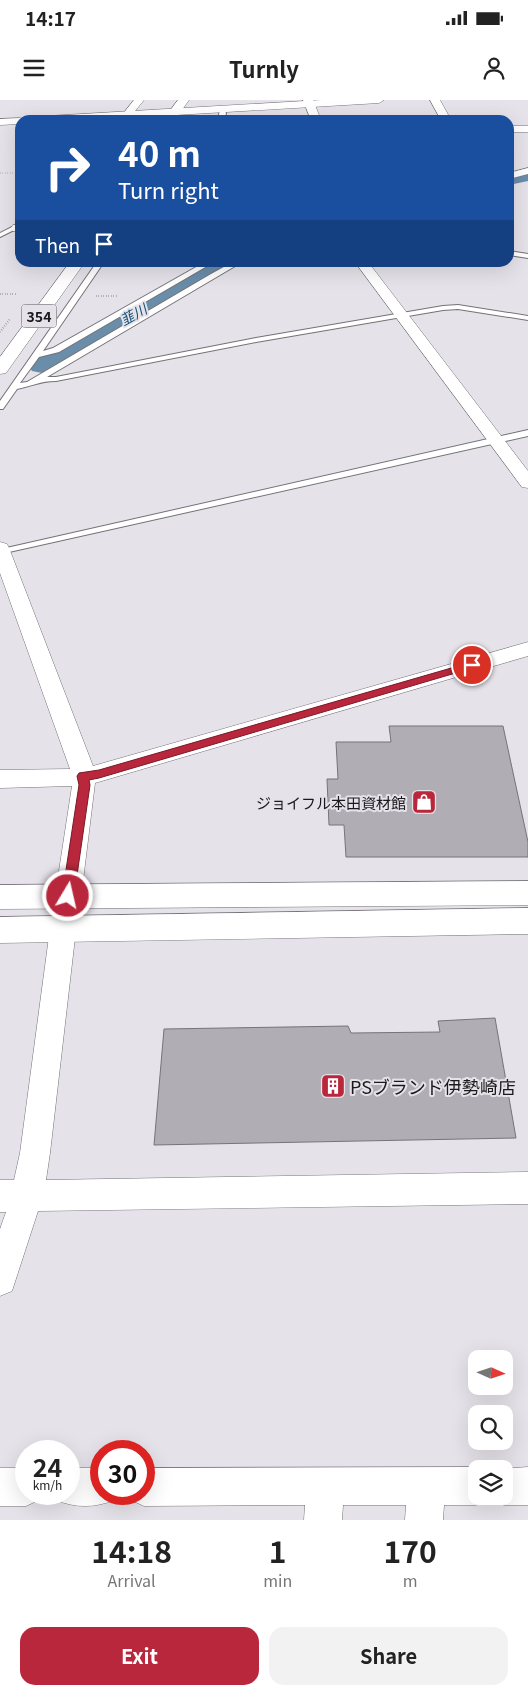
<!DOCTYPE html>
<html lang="en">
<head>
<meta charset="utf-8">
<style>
  body { margin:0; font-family:Georgia,"Noto Sans JP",serif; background:#f2f2f2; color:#222; height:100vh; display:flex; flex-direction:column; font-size:19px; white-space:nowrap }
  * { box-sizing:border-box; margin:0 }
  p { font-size:16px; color:#767676 }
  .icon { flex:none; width:28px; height:28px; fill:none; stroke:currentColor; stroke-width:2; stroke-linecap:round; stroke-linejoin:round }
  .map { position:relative; height:1420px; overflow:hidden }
  .panel { display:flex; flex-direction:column; background:#fff; flex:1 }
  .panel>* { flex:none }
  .guide { position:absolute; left:15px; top:15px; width:499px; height:152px; border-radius:15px; box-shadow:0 5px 20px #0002; background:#1a4fa0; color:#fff; overflow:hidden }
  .needle { width:32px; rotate:93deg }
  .tools { position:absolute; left:468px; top:1250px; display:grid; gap:10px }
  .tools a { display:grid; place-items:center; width:45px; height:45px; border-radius:10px; background:#fff; box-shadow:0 5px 20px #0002; font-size:25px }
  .speed { position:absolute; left:15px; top:1340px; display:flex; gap:10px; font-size:25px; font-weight:700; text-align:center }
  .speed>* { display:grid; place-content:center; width:65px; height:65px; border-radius:50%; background:#fff; box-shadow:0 5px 20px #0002; line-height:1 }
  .speed small { font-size:12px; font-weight:400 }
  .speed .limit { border:8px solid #d22; background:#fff; color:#111 }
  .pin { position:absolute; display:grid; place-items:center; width:42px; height:42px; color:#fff; margin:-21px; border:2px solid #fff; border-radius:50%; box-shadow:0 1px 5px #0007 }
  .me { position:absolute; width:55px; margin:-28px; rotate:9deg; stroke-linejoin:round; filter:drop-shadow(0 0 4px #0008) }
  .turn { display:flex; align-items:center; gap:18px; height:105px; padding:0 20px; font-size:22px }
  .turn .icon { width:65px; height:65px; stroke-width:2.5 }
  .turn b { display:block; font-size:35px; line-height:42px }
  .then { display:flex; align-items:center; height:48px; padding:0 20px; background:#0003; gap:10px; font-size:19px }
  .eta { display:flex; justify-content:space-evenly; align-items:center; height:85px; text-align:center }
  .eta b { font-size:30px; font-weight:700; line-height:35px }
  .cta { display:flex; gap:10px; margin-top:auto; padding:10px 20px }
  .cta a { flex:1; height:58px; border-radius:15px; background:#b9273c; color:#fff; font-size:20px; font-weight:700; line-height:58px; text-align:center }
  .cta a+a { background:#f2f2f2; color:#222 }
  .status { display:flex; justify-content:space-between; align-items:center; height:35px; padding:0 25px; background:#fff; direction:ltr }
  .status svg { height:14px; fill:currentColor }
  header { display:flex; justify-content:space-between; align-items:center; height:65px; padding:0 20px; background:#fff; font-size:22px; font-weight:700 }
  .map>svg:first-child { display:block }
</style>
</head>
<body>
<div class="status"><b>14:17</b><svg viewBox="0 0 49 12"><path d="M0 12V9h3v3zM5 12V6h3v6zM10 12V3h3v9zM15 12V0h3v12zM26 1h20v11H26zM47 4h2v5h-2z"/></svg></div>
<header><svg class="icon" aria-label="menu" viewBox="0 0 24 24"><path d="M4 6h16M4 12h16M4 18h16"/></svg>Turnly<svg class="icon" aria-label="person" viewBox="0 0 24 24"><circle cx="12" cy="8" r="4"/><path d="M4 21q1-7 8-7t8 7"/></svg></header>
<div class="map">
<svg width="528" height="1420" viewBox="0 0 528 1420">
  <rect width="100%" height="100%" fill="#e5e2e9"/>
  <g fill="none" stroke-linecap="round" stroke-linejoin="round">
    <g fill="#6a8daa" fill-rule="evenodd">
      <path d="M 528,69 L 528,81 L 509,85 L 509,73 Z"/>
      <path d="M 206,162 L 235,162 L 232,167 L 52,271 L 42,273 L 32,271 L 28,265 L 32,259 Z"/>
    </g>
  </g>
  <g fill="#b0adb4" stroke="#767379">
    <path d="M 389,626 L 503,626 L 528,742 L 528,757 L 346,757 L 344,725 L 329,725 L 327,679 L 338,679 L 336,642 L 391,642 Z"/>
    <path d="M 495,918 L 516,1038 L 154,1045 L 164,929 L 348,926 L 351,933 L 440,932 L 438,921 Z"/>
  </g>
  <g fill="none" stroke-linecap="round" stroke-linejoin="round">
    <defs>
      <g id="lane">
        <path d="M 221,8 L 225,8 L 226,14 L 223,20 L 217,20 Z"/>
        <path d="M 20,123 L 20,127 L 0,137 L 0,133 Z"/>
        <path d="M 509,151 L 528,154 L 528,158 L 509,155 Z"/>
        <path d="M 97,162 L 104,162 L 43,251 L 53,248 L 205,162 L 214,162 L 59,252 L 39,257 L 20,283 L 27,282 L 211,174 L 233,162 L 242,162 L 47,277 L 56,277 L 256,238 L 443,206 L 458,205 L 528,216 L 528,220 L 458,209 L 443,210 L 256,242 L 56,281 C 40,281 32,286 17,289 L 3,309 L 0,309 L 0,301 Z"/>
        <path d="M 528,330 L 528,336 L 0,454 L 0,450 L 2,449 Z"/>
      </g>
      <g id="street">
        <path d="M 134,0 L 144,0 L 131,16 L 125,16 L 123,14 Z"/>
        <path d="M 303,0 L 313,0 L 321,20 L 311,20 Z"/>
        <path d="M 430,0 L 440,0 L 451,20 L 441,20 Z"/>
        <rect x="509" y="26" width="19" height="6"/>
        <path d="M 528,68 L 528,74 L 509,79 L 509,73 Z"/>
        <path d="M 20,124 L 20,132 L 13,131 L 11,128 L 13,125 Z"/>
        <path d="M 355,162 L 368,162 L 528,371 L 528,388 L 522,387 Z"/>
        <path d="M 0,442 L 7,444 L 9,448 L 93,666 L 528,542 L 528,556 L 95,683 L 81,797 L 77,805 L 68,808 L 59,805 L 55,797 L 72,686 L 0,688 L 0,670 L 70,669 L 0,473 Z"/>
        <path d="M 63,818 L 72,821 L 76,829 L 50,1053 L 46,1080 L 528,1072 L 528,1104 L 38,1111 L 12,1191 L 0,1196 L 0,1129 L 6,1112 L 0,1112 L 0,1080 L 14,1080 L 20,1053 L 50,829 L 54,821 Z"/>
        <path d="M 476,1367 L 479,1369 L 476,1369 L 476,1396 L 504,1396 L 504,1369 L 501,1369 L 528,1367 L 528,1405 L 504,1405 L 490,1397 L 476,1405 L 444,1405 L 443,1420 L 405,1420 L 406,1405 L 343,1405 L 342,1420 L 304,1420 L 305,1405 L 144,1406 L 131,1400 L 128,1394 L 144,1394 L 144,1368 Z"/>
        <path d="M 0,1368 L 26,1368 L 26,1394 L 42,1394 L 39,1400 L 26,1406 L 0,1406 Z"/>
        <path d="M 69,1368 L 101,1368 L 101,1394 L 117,1394 L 114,1400 C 95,1408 75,1408 56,1400 L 53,1394 L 69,1394 Z"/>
      </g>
      <g id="secondary">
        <path d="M 322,0 L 384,0 L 379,3 L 91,20 L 26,20 L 32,17 Z"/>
        <path d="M 20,18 L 25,20 L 20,20 L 20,24 L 0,25 L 0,19 Z"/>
        <path d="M 528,781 L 528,805 L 0,809 L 0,785 Z"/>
        <path d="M 528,808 L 528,834 L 0,843 L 0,817 Z"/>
      </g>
      <g id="highway">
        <path d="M 178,0 L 189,0 L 175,20 L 163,20 Z"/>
        <path d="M 70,162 L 85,162 L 6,273 L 0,274 L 0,257 Z"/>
      </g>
    </defs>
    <use href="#lane" stroke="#747277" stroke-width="2"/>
    <use href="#street" stroke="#747277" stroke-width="1"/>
    <use href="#secondary" stroke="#747277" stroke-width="1"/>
    <use href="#highway" stroke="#747277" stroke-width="1"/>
    <path stroke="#838186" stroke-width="1" stroke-dasharray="0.5 2" stroke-linecap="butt" d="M 0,73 L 20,73"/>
    <g stroke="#838186" stroke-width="2" stroke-dasharray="0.5 2" stroke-linecap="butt">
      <path d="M 0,194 L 17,194"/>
      <path d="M 96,196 L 117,196"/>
      <path d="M 0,232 L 10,219"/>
    </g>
    <use href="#lane" fill="#fff" fill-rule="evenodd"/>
    <use href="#street" fill="#fff" fill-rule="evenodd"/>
    <use href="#secondary" fill="#fff" fill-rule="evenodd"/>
    <use href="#highway" fill="#fff" fill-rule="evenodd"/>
  </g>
  <path fill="#b9273c" stroke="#781927" d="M 472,562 L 477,565 L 476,567 L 99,678 L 89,680 L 90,685 L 74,796 L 72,800 L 64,800 L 62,796 L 79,685 L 77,676 L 79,673 L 99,670 Z"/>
  <defs>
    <symbol id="shop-square" viewBox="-11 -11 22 22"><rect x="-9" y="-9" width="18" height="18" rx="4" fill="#b9273c" stroke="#e5e2e9"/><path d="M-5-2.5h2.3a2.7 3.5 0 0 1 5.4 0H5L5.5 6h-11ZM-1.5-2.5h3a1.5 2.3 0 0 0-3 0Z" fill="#fff"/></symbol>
    <symbol id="building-square" viewBox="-11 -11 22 22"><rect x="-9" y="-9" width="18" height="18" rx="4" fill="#b9273c" stroke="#e5e2e9"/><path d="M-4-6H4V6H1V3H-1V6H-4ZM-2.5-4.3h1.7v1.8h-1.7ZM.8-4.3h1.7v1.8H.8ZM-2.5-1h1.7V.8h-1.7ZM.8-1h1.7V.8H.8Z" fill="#fff"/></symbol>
  </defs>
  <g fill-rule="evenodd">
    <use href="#shop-square" x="410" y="688" width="28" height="28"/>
    <use href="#building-square" x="319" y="972" width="28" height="28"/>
  </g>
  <g text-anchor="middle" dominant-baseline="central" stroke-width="4" stroke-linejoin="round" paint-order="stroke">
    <g font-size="14" font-style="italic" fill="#124d75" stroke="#e5e2e9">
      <text transform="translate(133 214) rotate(-29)">韮川</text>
    </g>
    <rect fill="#e5e2e9" stroke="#575559" stroke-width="1" x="21.5" y="204.5" width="35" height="23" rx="4"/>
    <g font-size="14" font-weight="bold" fill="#1a191b">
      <text x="39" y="216">354</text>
    </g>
    <g font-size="15" fill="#1a191b" stroke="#e5e2e9" text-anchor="end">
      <text x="406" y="702">ジョイフル本田資材館</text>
    </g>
    <g font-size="18" fill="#1a191b" stroke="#e5e2e9" text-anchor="start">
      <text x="350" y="986">PSブランド伊勢崎店</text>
    </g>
  </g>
</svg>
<div class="tools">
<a><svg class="needle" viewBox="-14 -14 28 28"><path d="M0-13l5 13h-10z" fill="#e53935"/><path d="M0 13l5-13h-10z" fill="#767676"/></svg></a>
<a><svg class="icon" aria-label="search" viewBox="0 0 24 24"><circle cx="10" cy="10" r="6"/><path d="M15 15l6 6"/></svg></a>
<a><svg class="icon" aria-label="layers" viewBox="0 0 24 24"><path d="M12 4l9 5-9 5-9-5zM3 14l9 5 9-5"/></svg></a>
</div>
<div class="speed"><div>24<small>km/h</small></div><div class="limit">30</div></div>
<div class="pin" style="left:472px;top:565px;background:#d93025"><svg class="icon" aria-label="arrive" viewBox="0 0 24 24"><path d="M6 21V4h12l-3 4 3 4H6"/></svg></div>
<svg class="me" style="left:68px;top:796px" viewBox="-20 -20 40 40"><circle r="17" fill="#b9273c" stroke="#fff" stroke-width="3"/><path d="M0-11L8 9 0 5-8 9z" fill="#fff"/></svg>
<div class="guide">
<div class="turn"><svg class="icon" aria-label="right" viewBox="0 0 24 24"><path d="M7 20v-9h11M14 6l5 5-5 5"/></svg><div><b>40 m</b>Turn right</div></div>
<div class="then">Then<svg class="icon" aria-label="arrive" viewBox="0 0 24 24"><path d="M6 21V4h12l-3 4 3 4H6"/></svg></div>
</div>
</div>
<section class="panel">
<div class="eta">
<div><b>14:18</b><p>Arrival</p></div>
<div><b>1</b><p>min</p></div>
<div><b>170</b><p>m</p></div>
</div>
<div class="cta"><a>Exit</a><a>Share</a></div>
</section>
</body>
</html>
